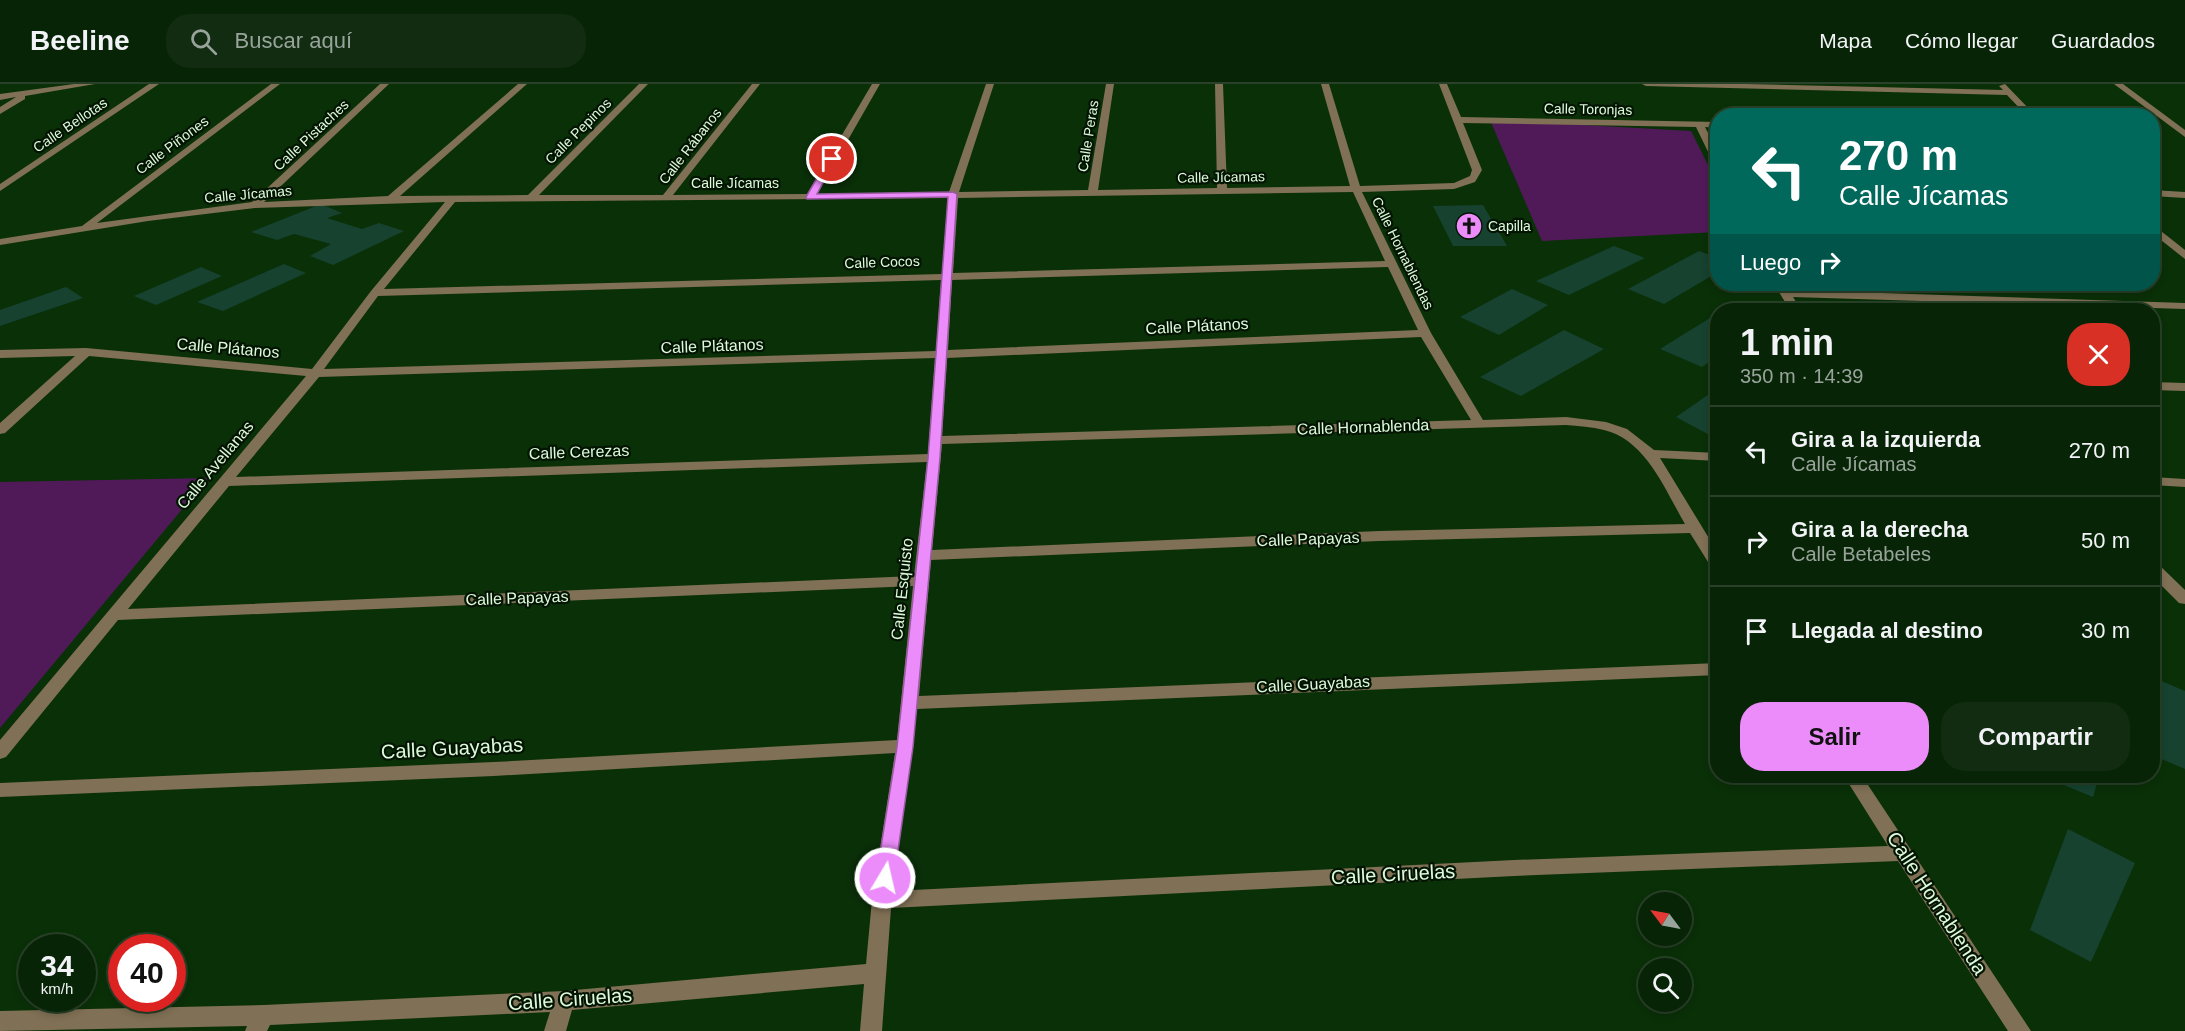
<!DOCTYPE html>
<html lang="es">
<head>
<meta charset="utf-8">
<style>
  body { margin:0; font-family:Helvetica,sans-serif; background:#112c10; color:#f1f3f6; height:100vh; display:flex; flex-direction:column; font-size:22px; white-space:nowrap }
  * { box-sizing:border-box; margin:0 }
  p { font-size:20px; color:#98a49b }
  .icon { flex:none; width:33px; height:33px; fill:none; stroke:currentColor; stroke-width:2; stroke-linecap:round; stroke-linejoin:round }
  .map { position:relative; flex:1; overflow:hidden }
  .side { position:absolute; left:1710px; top:219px; width:450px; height:480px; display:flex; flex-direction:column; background:#082406; border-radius:24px; box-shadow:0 3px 9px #0003,0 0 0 2px #294128 }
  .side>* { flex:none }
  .banner { position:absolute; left:1710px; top:24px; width:450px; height:183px; border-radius:24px; box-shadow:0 3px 9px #0003,0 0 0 2px #294128; background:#00695c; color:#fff; overflow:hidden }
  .needle { width:39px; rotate:302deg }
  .tools { position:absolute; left:1638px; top:808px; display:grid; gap:12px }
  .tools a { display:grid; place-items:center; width:54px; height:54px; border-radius:50%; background:#082406; box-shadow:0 3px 9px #0003,0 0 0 2px #294128; font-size:30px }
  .speed { position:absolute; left:18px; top:850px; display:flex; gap:12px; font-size:30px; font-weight:700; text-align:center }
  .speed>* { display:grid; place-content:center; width:78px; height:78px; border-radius:50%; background:#082406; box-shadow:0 3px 9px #0003,0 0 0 2px #294128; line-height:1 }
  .speed small { font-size:15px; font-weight:400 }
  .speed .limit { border:9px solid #d22; background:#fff; color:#111 }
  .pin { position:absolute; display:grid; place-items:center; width:51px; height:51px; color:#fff; margin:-26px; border:3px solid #fff; border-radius:50%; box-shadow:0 2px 6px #0007 }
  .me { position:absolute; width:66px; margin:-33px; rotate:9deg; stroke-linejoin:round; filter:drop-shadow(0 0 4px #0008) }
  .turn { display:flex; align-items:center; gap:21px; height:126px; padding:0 30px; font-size:27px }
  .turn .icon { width:78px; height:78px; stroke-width:2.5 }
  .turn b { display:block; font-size:42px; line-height:51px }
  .then { display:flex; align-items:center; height:57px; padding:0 30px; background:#0003; gap:12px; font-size:22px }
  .round { display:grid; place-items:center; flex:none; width:63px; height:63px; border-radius:24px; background:#112c10 }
  .head { display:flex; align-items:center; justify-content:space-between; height:102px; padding:0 30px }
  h1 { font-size:36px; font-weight:700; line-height:45px }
  .button { display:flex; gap:12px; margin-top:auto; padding:12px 30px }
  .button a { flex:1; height:69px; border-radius:24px; background:#ec8cfa; color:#111; font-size:24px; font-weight:700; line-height:69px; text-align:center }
  .button a+a { background:#112c10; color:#f1f3f6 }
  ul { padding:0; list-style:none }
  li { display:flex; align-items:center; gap:18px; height:90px; padding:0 30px; border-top:2px solid #294128 }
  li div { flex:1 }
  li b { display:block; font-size:22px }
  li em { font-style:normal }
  header { display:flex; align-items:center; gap:36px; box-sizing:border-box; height:84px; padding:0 30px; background:#082406; border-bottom:2px solid #294128 }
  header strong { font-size:28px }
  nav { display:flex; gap:33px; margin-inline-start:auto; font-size:21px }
  .search { width:420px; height:54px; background:#112c10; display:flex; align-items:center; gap:15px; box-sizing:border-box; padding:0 21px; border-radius:24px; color:#98a49b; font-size:22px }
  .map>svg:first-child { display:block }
</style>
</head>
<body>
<header>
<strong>Beeline</strong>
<div class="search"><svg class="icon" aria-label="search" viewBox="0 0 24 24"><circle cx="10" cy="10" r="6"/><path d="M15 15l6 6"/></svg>Buscar aquí</div>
<nav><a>Mapa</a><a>Cómo llegar</a><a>Guardados</a></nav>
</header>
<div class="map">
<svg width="2185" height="947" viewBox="0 0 2185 947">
  <rect width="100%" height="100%" fill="#0a3008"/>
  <g fill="#501a58">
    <path d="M 1490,36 L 1691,47 L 1717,99 L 1717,148 L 1542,157 Z"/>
    <path d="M 208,394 L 0,644 L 0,398 Z"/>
  </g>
  <g fill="#16422f">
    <path d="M 321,120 L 342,129 L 327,134 L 362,145 L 379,139 L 404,147 L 333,181 L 310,172 L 331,160 L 294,150 L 277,156 L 251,148 Z"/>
    <path d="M 1483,121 L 1507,162 L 1453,162 L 1433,122 Z"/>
    <path d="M 1614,162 L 1645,174 L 1569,211 L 1536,197 Z"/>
    <path d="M 1699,167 L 1718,174 L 1718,188 L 1664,220 L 1628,205 Z"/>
    <path d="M 284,180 L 306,189 L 223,227 L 197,218 Z"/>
    <path d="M 201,183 L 222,192 L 156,221 L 134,212 Z"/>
    <path d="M 66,203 L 83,214 L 0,242 L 0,226 Z"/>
    <path d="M 1512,205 L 1548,221 L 1499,251 L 1460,233 Z"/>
    <path d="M 1718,229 L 1718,272 L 1702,283 L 1660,265 Z"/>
    <path d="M 1564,246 L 1604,265 L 1521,312 L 1480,293 Z"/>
    <path d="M 1718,304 L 1718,350 L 1713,353 L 1676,333 Z"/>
    <path d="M 2152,593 L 2185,607 L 2185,685 L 2152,671 Z"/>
    <path d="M 2042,692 L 2099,692 L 2093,713 Z"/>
    <path d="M 2068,745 L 2135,779 L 2091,878 L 2030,846 Z"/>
  </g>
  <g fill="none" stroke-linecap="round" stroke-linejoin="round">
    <g fill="#807055" fill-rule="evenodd">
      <path d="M 74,0 L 95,0 L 25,12 L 25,15 L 0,30 L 0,23 L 16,13 L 0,16 L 0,10 Z"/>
      <path d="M 149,0 L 159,0 L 0,107 L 0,100 Z"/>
      <path d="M 271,0 L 280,0 L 97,139 L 252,118 L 380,0 L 389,0 L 264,118 L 388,112 L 518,0 L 527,0 L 400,112 L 528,111 L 639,0 L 648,0 L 539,111 L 663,111 L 752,0 L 760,0 L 673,111 L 807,110 L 872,0 L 880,0 L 817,110 L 949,108 L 986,0 L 994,0 L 959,108 L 1088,106 L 1106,0 L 1114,0 L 1098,106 L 1217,104 L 1215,0 L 1223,0 L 1227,104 L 1350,102 L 1321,0 L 1329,0 L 1360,102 L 1454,99 L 1470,92 L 1472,86 L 1439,0 L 1447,0 L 1461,33 L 1718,38 L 1718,44 L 1705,43 L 1718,68 L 1718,81 L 1713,78 L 1696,43 L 1463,39 L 1482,86 L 1475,98 L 1454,105 L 1362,108 L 1431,249 L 1483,336 L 1566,333 L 1606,338 L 1627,345 L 1654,366 L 1718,369 L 1718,377 L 1660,374 L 1718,469 L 1718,487 L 1713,486 L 1690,449 L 1379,457 L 931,476 L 919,612 L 1718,579 L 1718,591 L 917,625 L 893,807 L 1514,776 L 1888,762 L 1844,692 L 1862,692 L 2031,947 L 2008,947 L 1898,777 L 1514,792 L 891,824 L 882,947 L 860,947 L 864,900 L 572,926 L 566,947 L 544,947 L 550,928 L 270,941 L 267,947 L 245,947 L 247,942 L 0,947 L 0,927 L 264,921 L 564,907 L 866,880 L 872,816 L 895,669 L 494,692 L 0,713 L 0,699 L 494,678 L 897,656 L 913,502 L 118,536 L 6,673 L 0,675 L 0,656 L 306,292 L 89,272 L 5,349 L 0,350 L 0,339 L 75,272 L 0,274 L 0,266 L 86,264 L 312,285 L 371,207 L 445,118 L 255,124 L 148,137 L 0,161 L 0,155 L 82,142 ZM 1353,108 L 1385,177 L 953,189 L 958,114 ZM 948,114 L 942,190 L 384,205 L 455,118 ZM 1388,183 L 1418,246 L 948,266 L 952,196 ZM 941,196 L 936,267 L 324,285 L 378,212 ZM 1421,253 L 1471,336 L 942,352 L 947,274 ZM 935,274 L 928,370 L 236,393 L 319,293 ZM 1566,341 C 1578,342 1592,343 1604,346 C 1646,356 1665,406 1685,440 L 1379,447 L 932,466 L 942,360 ZM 927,378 L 914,492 L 128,525 L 229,402 Z"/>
      <path d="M 1642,0 L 1746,0 L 2003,6 L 1999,2 L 2005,0 L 2036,32 L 2027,32 L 2007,11 L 1646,2 Z"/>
      <path d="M 2114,0 L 2123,0 L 2185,46 L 2185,53 Z"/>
      <path d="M 2152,106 L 2185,108 L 2185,114 L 2152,112 Z"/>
      <path d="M 2152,140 L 2185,166 L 2185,175 L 2152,149 Z"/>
      <path d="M 1774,200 L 1785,200 L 1789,206 L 2185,219 L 2185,225 L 1793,213 L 1801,226 L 1790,226 Z"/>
      <path d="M 2152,298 L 2185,299 L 2185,307 L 2152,306 Z"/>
      <path d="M 2152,393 L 2185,395 L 2185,403 L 2152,401 Z"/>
      <path d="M 2152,478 L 2157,479 L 2185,506 L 2185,520 L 2179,519 L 2152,492 Z"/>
    </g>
  </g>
  <path fill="#ec8cfa" stroke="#995ba2" stroke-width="1.5" d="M 832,73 L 836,75 L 817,110 L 953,108 L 957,110 L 940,374 L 913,663 L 894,794 L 892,799 L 885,802 L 879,799 L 876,794 L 897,663 L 928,374 L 948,113 L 807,115 L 806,113 L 828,75 Z"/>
  <defs>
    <symbol id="church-disc" viewBox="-11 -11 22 22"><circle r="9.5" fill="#ec8cfa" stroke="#031502"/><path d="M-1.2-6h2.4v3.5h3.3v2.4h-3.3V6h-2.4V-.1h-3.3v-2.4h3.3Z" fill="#111"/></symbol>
  </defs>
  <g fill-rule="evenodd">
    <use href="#church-disc" x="1454" y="127" width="30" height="30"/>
  </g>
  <g text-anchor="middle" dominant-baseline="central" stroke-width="4.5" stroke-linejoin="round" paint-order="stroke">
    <g font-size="14" fill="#def9db" stroke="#031502">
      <text transform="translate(1588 25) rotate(1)">Calle Toronjas</text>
      <text transform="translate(70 41) rotate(-34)">Calle Bellotas</text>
      <text transform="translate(578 47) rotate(-45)">Calle Pepinos</text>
      <text transform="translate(311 51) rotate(-43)">Calle Pistaches</text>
      <text transform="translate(1088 52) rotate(-81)">Calle Peras</text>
      <text transform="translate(172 61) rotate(-37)">Calle Piñones</text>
      <text transform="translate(690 62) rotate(-52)">Calle Rábanos</text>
      <text transform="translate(1221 93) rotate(-1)">Calle Jícamas</text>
      <text x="735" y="99">Calle Jícamas</text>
      <text transform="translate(248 110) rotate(-5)">Calle Jícamas</text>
      <text transform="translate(1403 169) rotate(64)">Calle Hornablendas</text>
      <text transform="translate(882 178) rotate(-2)">Calle Cocos</text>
    </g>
    <g font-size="14" fill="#def9db" stroke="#031502" text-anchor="start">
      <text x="1488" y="142">Capilla</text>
    </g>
    <g font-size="16" fill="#def9db" stroke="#031502">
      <text transform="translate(1197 242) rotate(-3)">Calle Plátanos</text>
      <text transform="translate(712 262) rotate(-2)">Calle Plátanos</text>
      <text transform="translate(228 264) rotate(5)">Calle Plátanos</text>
      <text transform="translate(1363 343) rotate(-2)">Calle Hornablenda</text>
      <text transform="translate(579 368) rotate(-2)">Calle Cerezas</text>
      <text transform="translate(215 381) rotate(-50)">Calle Avellanas</text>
      <text transform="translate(1308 455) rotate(-2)">Calle Papayas</text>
      <text transform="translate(902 505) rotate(-84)">Calle Esquisto</text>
      <text transform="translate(517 514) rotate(-2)">Calle Papayas</text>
      <text transform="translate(1313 600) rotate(-3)">Calle Guayabas</text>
    </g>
    <g font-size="20" fill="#def9db" stroke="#031502">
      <text transform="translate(452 664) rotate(-3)">Calle Guayabas</text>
      <text transform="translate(1393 790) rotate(-3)">Calle Ciruelas</text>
      <text transform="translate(1937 819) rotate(57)">Calle Hornablenda</text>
      <text transform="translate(570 915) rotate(-4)">Calle Ciruelas</text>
    </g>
  </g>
</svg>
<div class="tools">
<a><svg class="needle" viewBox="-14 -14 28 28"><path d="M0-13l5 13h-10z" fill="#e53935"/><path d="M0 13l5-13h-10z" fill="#98a49b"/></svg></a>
<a><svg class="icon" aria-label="search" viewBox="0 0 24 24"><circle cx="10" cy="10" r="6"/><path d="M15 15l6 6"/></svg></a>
</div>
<div class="speed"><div>34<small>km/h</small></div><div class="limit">40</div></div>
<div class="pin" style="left:832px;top:75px;background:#d93025"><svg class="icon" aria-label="arrive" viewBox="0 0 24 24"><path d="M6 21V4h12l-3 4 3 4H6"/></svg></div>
<svg class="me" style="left:885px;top:794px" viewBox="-20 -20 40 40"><circle r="17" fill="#ec8cfa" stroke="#fff" stroke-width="3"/><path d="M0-11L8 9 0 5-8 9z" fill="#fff"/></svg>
<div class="banner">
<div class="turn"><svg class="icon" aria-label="left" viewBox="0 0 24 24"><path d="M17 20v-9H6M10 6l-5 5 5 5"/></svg><div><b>270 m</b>Calle Jícamas</div></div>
<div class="then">Luego<svg class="icon" aria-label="right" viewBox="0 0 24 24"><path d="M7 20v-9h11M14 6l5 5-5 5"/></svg></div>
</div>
<section class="side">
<div class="head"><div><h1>1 min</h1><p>350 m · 14:39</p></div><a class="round" style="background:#d93025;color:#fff"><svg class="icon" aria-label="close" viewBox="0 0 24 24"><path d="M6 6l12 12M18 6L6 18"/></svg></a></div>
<ul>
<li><svg class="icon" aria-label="left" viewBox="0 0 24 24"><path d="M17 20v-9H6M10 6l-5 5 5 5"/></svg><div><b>Gira a la izquierda</b><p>Calle Jícamas</p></div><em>270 m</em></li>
<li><svg class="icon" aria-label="right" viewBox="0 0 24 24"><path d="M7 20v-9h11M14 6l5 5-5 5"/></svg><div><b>Gira a la derecha</b><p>Calle Betabeles</p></div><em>50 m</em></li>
<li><svg class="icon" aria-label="arrive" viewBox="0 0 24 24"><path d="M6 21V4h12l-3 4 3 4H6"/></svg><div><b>Llegada al destino</b></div><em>30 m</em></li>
</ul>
<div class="button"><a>Salir</a><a>Compartir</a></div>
</section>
</div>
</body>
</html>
